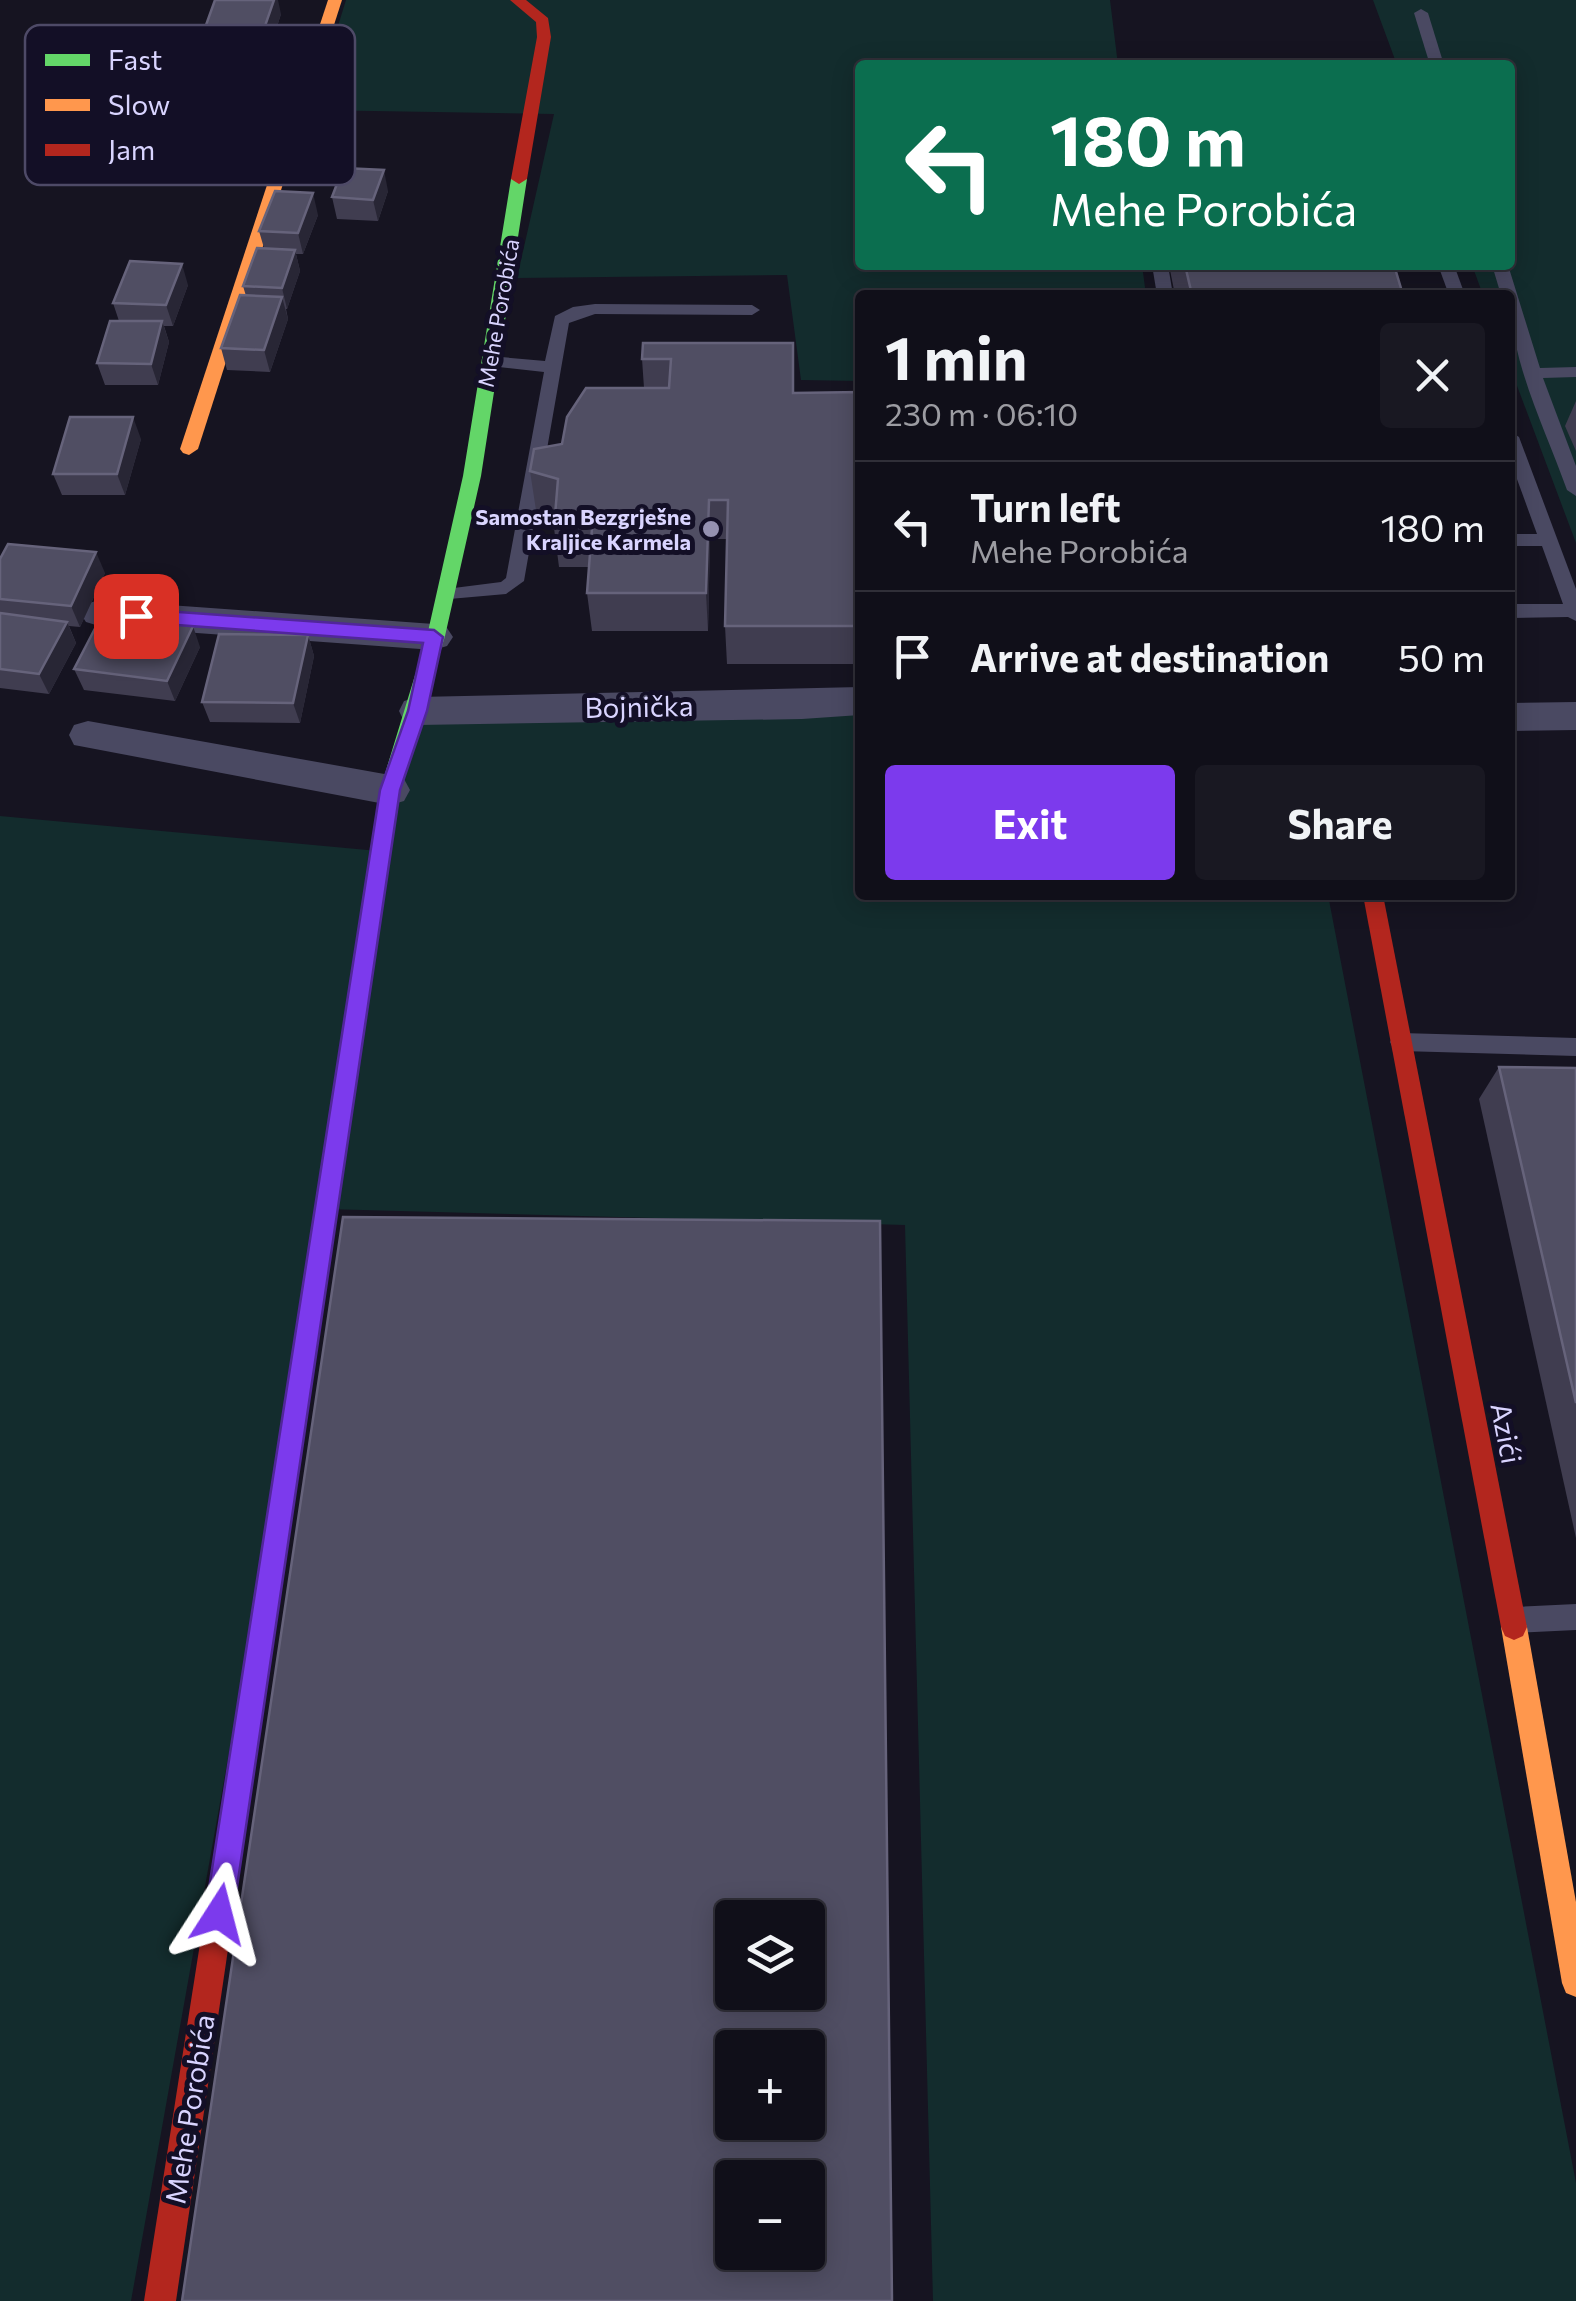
<!DOCTYPE html>
<html lang="en">
<head>
<meta charset="utf-8">
<style>
  body { margin:0; font-family:Commissioner,sans-serif; background:#191822; color:#f1f3f6; height:100vh; display:flex; flex-direction:column; font-size:38px; white-space:nowrap }
  * { box-sizing:border-box; margin:0 }
  p { font-size:32px; color:#9c9ca2 }
  .icon { flex:none; width:55px; height:55px; fill:none; stroke:currentColor; stroke-width:2; stroke-linecap:round; stroke-linejoin:round }
  .map { position:relative; flex:1; overflow:hidden }
  .panel { position:absolute; left:855px; top:290px; width:660px; height:610px; display:flex; flex-direction:column; background:#100f19; border-radius:10px; box-shadow:0 5px 25px #0003,0 0 0 2px #302f38 }
  .panel>* { flex:none }
  .guide { position:absolute; left:855px; top:60px; width:660px; height:210px; border-radius:10px; box-shadow:0 5px 25px #0003,0 0 0 2px #302f38; background:#0b6e4f; color:#fff; overflow:hidden }
  .controls { position:absolute; left:715px; top:1900px; display:grid; gap:20px }
  .controls a { display:grid; place-items:center; width:110px; height:110px; border-radius:10px; background:#100f19; box-shadow:0 5px 25px #0003,0 0 0 2px #302f38; font-size:50px }
  .pin { position:absolute; display:grid; place-items:center; width:85px; height:85px; color:#fff; margin:-42px; border-radius:20px; box-shadow:0 5px 15px #0006 }
  .me { position:absolute; width:110px; margin:-55px; rotate:9deg; stroke-linejoin:round; filter:drop-shadow(0 0 8px #0008) }
  .turn { display:flex; align-items:center; gap:35px; height:210px; padding:0 30px; font-size:45px }
  .turn .icon { width:130px; height:130px; stroke-width:2.5 }
  .turn b { display:block; font-size:70px; line-height:85px }
  .round { display:grid; place-items:center; flex:none; width:105px; height:105px; border-radius:10px; background:#191822 }
  .head { display:flex; align-items:center; justify-content:space-between; height:170px; padding:0 30px }
  h1 { font-size:60px; font-weight:700; line-height:75px }
  .primary-button { display:flex; gap:20px; margin-top:auto; padding:20px 30px }
  .primary-button a { flex:1; height:115px; border-radius:10px; background:#7c3aed; color:#fff; font-size:40px; font-weight:700; line-height:115px; text-align:center }
  .primary-button a+a { background:#191822; color:#f1f3f6 }
  ul { padding:0; list-style:none }
  li { display:flex; align-items:center; gap:30px; height:130px; padding:0 30px; border-top:2px solid #302f38 }
  li div { flex:1 }
  li b { display:block; font-size:38px }
  li em { font-style:normal }
  .map>svg:first-child { display:block }
</style>
</head>
<body>
<div class="map">
<svg width="1576" height="2301" viewBox="0 0 1576 2301">
  <rect width="100%" height="100%" fill="#161421"/>
  <g fill="#132c2d">
    <path d="M 346,0 L 1110,0 L 1118,65 L 860,65 L 860,265 L 1142,265 L 1146,295 L 860,295 L 860,381 L 801,380 L 787,275 L 517,278 L 554,114 L 312,110 Z"/>
    <path d="M 1373,0 L 1576,0 L 1576,543 L 1510,367 L 1510,295 L 1483,295 L 1472,265 L 1510,265 L 1510,65 L 1397,65 Z"/>
    <path d="M 417,701 L 860,701 L 860,895 L 1328,895 L 1576,2183 L 1576,2301 L 933,2301 L 905,1225 L 326,1209 L 131,2301 L 0,2301 L 0,816 L 378,851 Z"/>
  </g>
  <g fill="none" stroke-linecap="round" stroke-linejoin="round">
    <g fill="#4a4962" fill-rule="evenodd">
      <path d="M 1421,9 L 1428,13 L 1444,65 L 1430,65 L 1414,13 Z"/>
      <path d="M 1152,265 L 1168,265 L 1173,295 L 1157,295 Z"/>
      <path d="M 1438,265 L 1454,265 L 1465,295 L 1449,295 Z"/>
      <path d="M 1492,265 L 1508,265 L 1540,368 L 1576,367 L 1576,377 L 1543,378 L 1576,466 L 1576,496 L 1567,490 C 1545,428 1510,361 1510,295 L 1501,295 Z"/>
      <path d="M 595,304 L 752,305 L 760,310 L 752,315 L 595,314 L 569,323 L 524,581 L 506,594 L 438,600 L 438,590 L 501,582 L 506,578 L 544,372 L 490,366 L 482,361 L 490,356 L 545,361 L 555,316 L 573,307 Z"/>
      <path d="M 1510,431 L 1519,437 L 1576,589 L 1576,621 L 1568,617 L 1510,618 L 1510,604 L 1563,604 L 1542,546 L 1510,546 L 1510,534 L 1537,534 L 1510,460 Z"/>
      <path d="M 1401,1033 L 1576,1038 L 1576,1056 L 1401,1051 L 1393,1048 L 1390,1042 L 1393,1036 Z"/>
      <path d="M 1576,1604 L 1576,1630 L 1515,1633 L 1506,1629 L 1502,1620 L 1506,1611 L 1515,1607 Z"/>
    </g>
    <g fill="#4a4962" fill-rule="evenodd">
      <path d="M 99,600 L 434,624 L 447,628 L 453,637 L 447,646 L 434,650 L 99,626 L 86,622 L 80,613 L 86,604 Z"/>
      <path d="M 860,687 L 860,715 L 802,719 L 418,725 L 404,721 L 399,711 L 404,701 L 418,697 Z"/>
      <path d="M 1576,702 L 1576,730 L 1510,731 L 1510,703 Z"/>
      <path d="M 88,721 L 390,775 L 404,779 L 410,790 L 404,801 L 390,805 L 74,745 L 69,735 L 74,725 Z"/>
    </g>
    <path fill="#63d668" fill-rule="evenodd" d="M 519,174 L 527,179 L 481,476 L 445,636 L 400,790 L 382,907 L 372,915 L 362,907 L 380,790 L 427,636 L 463,476 L 511,179 Z"/>
    <g fill="#ff974d" fill-rule="evenodd">
      <path d="M 328,0 L 342,0 L 198,449 L 189,455 L 183,453 L 180,449 Z"/>
      <path d="M 372,899 L 382,907 L 277,1618 L 273,1627 L 264,1631 L 255,1627 L 251,1618 L 362,907 Z"/>
      <path d="M 1514,1614 L 1523,1618 L 1527,1627 L 1576,1902 L 1576,1997 L 1566,1993 L 1562,1983 L 1501,1627 L 1505,1618 Z"/>
    </g>
    <g fill="#b3261e" fill-rule="evenodd">
      <path d="M 510,0 L 526,0 L 548,18 L 551,37 L 527,179 L 519,184 L 511,179 L 537,37 L 536,22 Z"/>
      <path d="M 1363,895 L 1383,895 L 1527,1627 L 1523,1636 L 1514,1640 L 1505,1636 L 1501,1627 Z"/>
      <path d="M 264,1605 L 273,1609 L 277,1618 L 176,2301 L 144,2301 L 251,1618 L 255,1609 Z"/>
    </g>
  </g>
  <g fill="#403d50">
    <path d="M 281,14 L 270,48 L 211,47 L 206,25 Z"/>
    <path d="M 388,191 L 378,221 L 337,219 L 332,197 Z"/>
    <path d="M 318,215 L 303,254 L 296,254 L 300,271 L 287,309 L 286,309 L 288,319 L 270,372 L 227,370 L 221,348 L 246,296 L 243,286 L 264,248 L 259,231 Z"/>
    <path d="M 1169,265 L 1394,265 L 1403,295 L 1175,295 Z"/>
    <path d="M 188,285 L 173,326 L 164,326 L 169,342 L 158,385 L 105,385 L 97,363 L 119,321 L 113,303 Z"/>
    <path d="M 643,343 L 793,393 L 860,392 L 860,664 L 727,664 L 725,626 L 727,539 L 710,539 L 708,631 L 592,631 L 587,593 L 589,567 L 559,567 L 554,528 L 555,516 L 536,510 L 530,471 L 562,444 L 644,388 L 642,359 Z"/>
    <path d="M 1576,401 L 1576,451 L 1565,426 Z"/>
    <path d="M 141,439 L 125,495 L 62,495 L 53,474 Z"/>
    <path d="M 0,559 L 105,573 L 80,627 L 69,626 L 76,643 L 49,694 L 0,688 Z"/>
    <path d="M 308,635 L 314,656 L 300,723 L 210,722 L 202,702 Z"/>
    <path d="M 200,647 L 175,701 L 84,690 L 74,669 Z"/>
    <path d="M 1499,1067 L 1576,1068 L 1576,1538 L 1479,1099 Z"/>
  </g>
  <g fill="#282635">
    <path d="M 274,0 L 278,0 L 281,14 L 270,48 L 265,26 Z"/>
    <path d="M 384,170 L 388,191 L 378,221 L 373,200 Z"/>
    <path d="M 313,193 L 318,215 L 303,254 L 298,233 Z"/>
    <path d="M 295,250 L 300,271 L 287,309 L 282,288 Z"/>
    <path d="M 182,264 L 188,285 L 173,326 L 166,305 Z"/>
    <path d="M 282,297 L 288,319 L 270,372 L 264,350 Z"/>
    <path d="M 162,321 L 169,342 L 158,385 L 151,364 Z"/>
    <path d="M 133,417 L 141,439 L 125,495 L 117,474 Z"/>
    <path d="M 709,500 L 710,539 L 708,631 L 706,593 Z"/>
    <path d="M 96,552 L 105,573 L 80,627 L 71,606 Z"/>
    <path d="M 67,622 L 76,643 L 49,694 L 39,674 Z"/>
    <path d="M 193,626 L 200,647 L 175,701 L 167,681 Z"/>
    <path d="M 308,635 L 314,656 L 300,723 L 293,703 Z"/>
  </g>
  <g fill="#504e63" stroke="#66637b" stroke-width="2.5" fill-rule="evenodd">
    <path d="M 215,0 L 274,0 L 265,26 L 206,25 Z"/>
    <path d="M 343,168 L 384,170 L 373,200 L 332,197 Z"/>
    <path d="M 275,191 L 313,193 L 298,233 L 259,231 Z"/>
    <path d="M 257,248 L 295,250 L 282,288 L 243,286 Z"/>
    <path d="M 130,261 L 182,264 L 166,305 L 113,303 Z"/>
    <path d="M 1185,265 L 1394,265 L 1403,295 L 1192,295 Z"/>
    <path d="M 240,295 L 282,297 L 264,350 L 221,348 Z"/>
    <path d="M 110,321 L 162,321 L 151,364 L 97,363 Z"/>
    <path d="M 643,343 L 793,343 L 793,393 L 860,392 L 860,626 L 725,626 L 728,500 L 709,500 L 706,593 L 587,593 L 592,528 L 554,528 L 558,479 L 530,471 L 534,449 L 562,444 L 567,417 L 586,388 L 669,388 L 671,359 L 642,359 Z"/>
    <path d="M 70,417 L 133,417 L 117,474 L 53,474 Z"/>
    <path d="M 8,544 L 96,552 L 71,606 L 0,599 L 0,559 Z"/>
    <path d="M 0,613 L 67,622 L 39,674 L 0,669 Z"/>
    <path d="M 102,615 L 193,626 L 167,681 L 74,669 Z"/>
    <path d="M 219,634 L 308,635 L 293,703 L 202,702 Z"/>
    <path d="M 1499,1067 L 1576,1068 L 1576,1403 Z"/>
    <path d="M 343,1217 L 880,1221 L 892,2301 L 182,2301 ZM 732,1918 L 808,1918 L 808,1992 L 732,1992 ZM 732,2048 L 808,2048 L 808,2122 L 732,2122 ZM 732,2178 L 808,2178 L 808,2252 L 732,2252 Z"/>
  </g>
  <path fill="#7c3aed" stroke="#51269a" stroke-width="2.5" d="M 136,609 L 434,630 L 443,637 L 427,711 L 400,790 L 233,1914 L 229,1924 L 219,1928 L 209,1924 L 205,1914 L 380,790 L 408,711 L 423,643 L 136,622 L 127,616 Z"/>
  <circle fill="#9591b1" stroke="#130f26" stroke-width="4" cx="711" cy="529" r="10"/>
  <g text-anchor="middle" dominant-baseline="central" stroke-width="10" stroke-linejoin="round" paint-order="stroke">
    <g font-size="22" fill="#d9d4ff" stroke="#130f26">
      <text transform="translate(498 313) rotate(-80)">Mehe Porobića</text>
    </g>
    <g font-size="22" font-weight="bold" fill="#d9d4ff" stroke="#130f26" text-anchor="end">
      <text x="691" y="516">Samostan Bezgrješne<tspan x="691" dy="25">Kraljice Karmela</tspan></text>
    </g>
    <g font-size="28" fill="#d9d4ff" stroke="#130f26">
      <text transform="translate(639 706) rotate(-1)">Bojnička</text>
      <text transform="translate(1507 1433) rotate(79)">Azići</text>
      <text transform="translate(189 2109) rotate(-81)">Mehe Porobića</text>
    </g>
  </g>
  <rect x="25" y="25" width="330" height="160" rx="15" fill="#130f26" stroke="#4e4a67" stroke-width="2.5"/>
  <rect x="45" y="54" width="45" height="12" fill="#63d668"/>
  <rect x="45" y="99" width="45" height="12" fill="#ff974d"/>
  <rect x="45" y="144" width="45" height="12" fill="#b3261e"/>
  <g font-size="28" fill="#d9d4ff">
    <text x="108" y="70">Fast</text>
    <text x="108" y="115">Slow</text>
    <text x="108" y="160">Jam</text>
  </g>
</svg>
<div class="controls">
<a><svg class="icon" aria-label="layers" viewBox="0 0 24 24"><path d="M12 4l9 5-9 5-9-5zM3 14l9 5 9-5"/></svg></a>
<a>+</a>
<a>−</a>
</div>
<div class="pin" style="left:136px;top:616px;background:#d93025"><svg class="icon" aria-label="arrive" viewBox="0 0 24 24"><path d="M6 21V4h12l-3 4 3 4H6"/></svg></div>
<svg class="me" style="left:219px;top:1914px" viewBox="-20 -20 40 40"><path d="M0-17L14 15 0 8-14 15z" fill="#7c3aed" stroke="#fff" stroke-width="4"/></svg>
<div class="guide">
<div class="turn"><svg class="icon" aria-label="left" viewBox="0 0 24 24"><path d="M17 20v-9H6M10 6l-5 5 5 5"/></svg><div><b>180 m</b>Mehe Porobića</div></div>
</div>
<section class="panel">
<div class="head"><div><h1>1 min</h1><p>230 m · 06:10</p></div><a class="round"><svg class="icon" aria-label="close" viewBox="0 0 24 24"><path d="M6 6l12 12M18 6L6 18"/></svg></a></div>
<ul>
<li><svg class="icon" aria-label="left" viewBox="0 0 24 24"><path d="M17 20v-9H6M10 6l-5 5 5 5"/></svg><div><b>Turn left</b><p>Mehe Porobića</p></div><em>180 m</em></li>
<li><svg class="icon" aria-label="arrive" viewBox="0 0 24 24"><path d="M6 21V4h12l-3 4 3 4H6"/></svg><div><b>Arrive at destination</b></div><em>50 m</em></li>
</ul>
<div class="primary-button"><a>Exit</a><a>Share</a></div>
</section>
</div>
</body>
</html>
